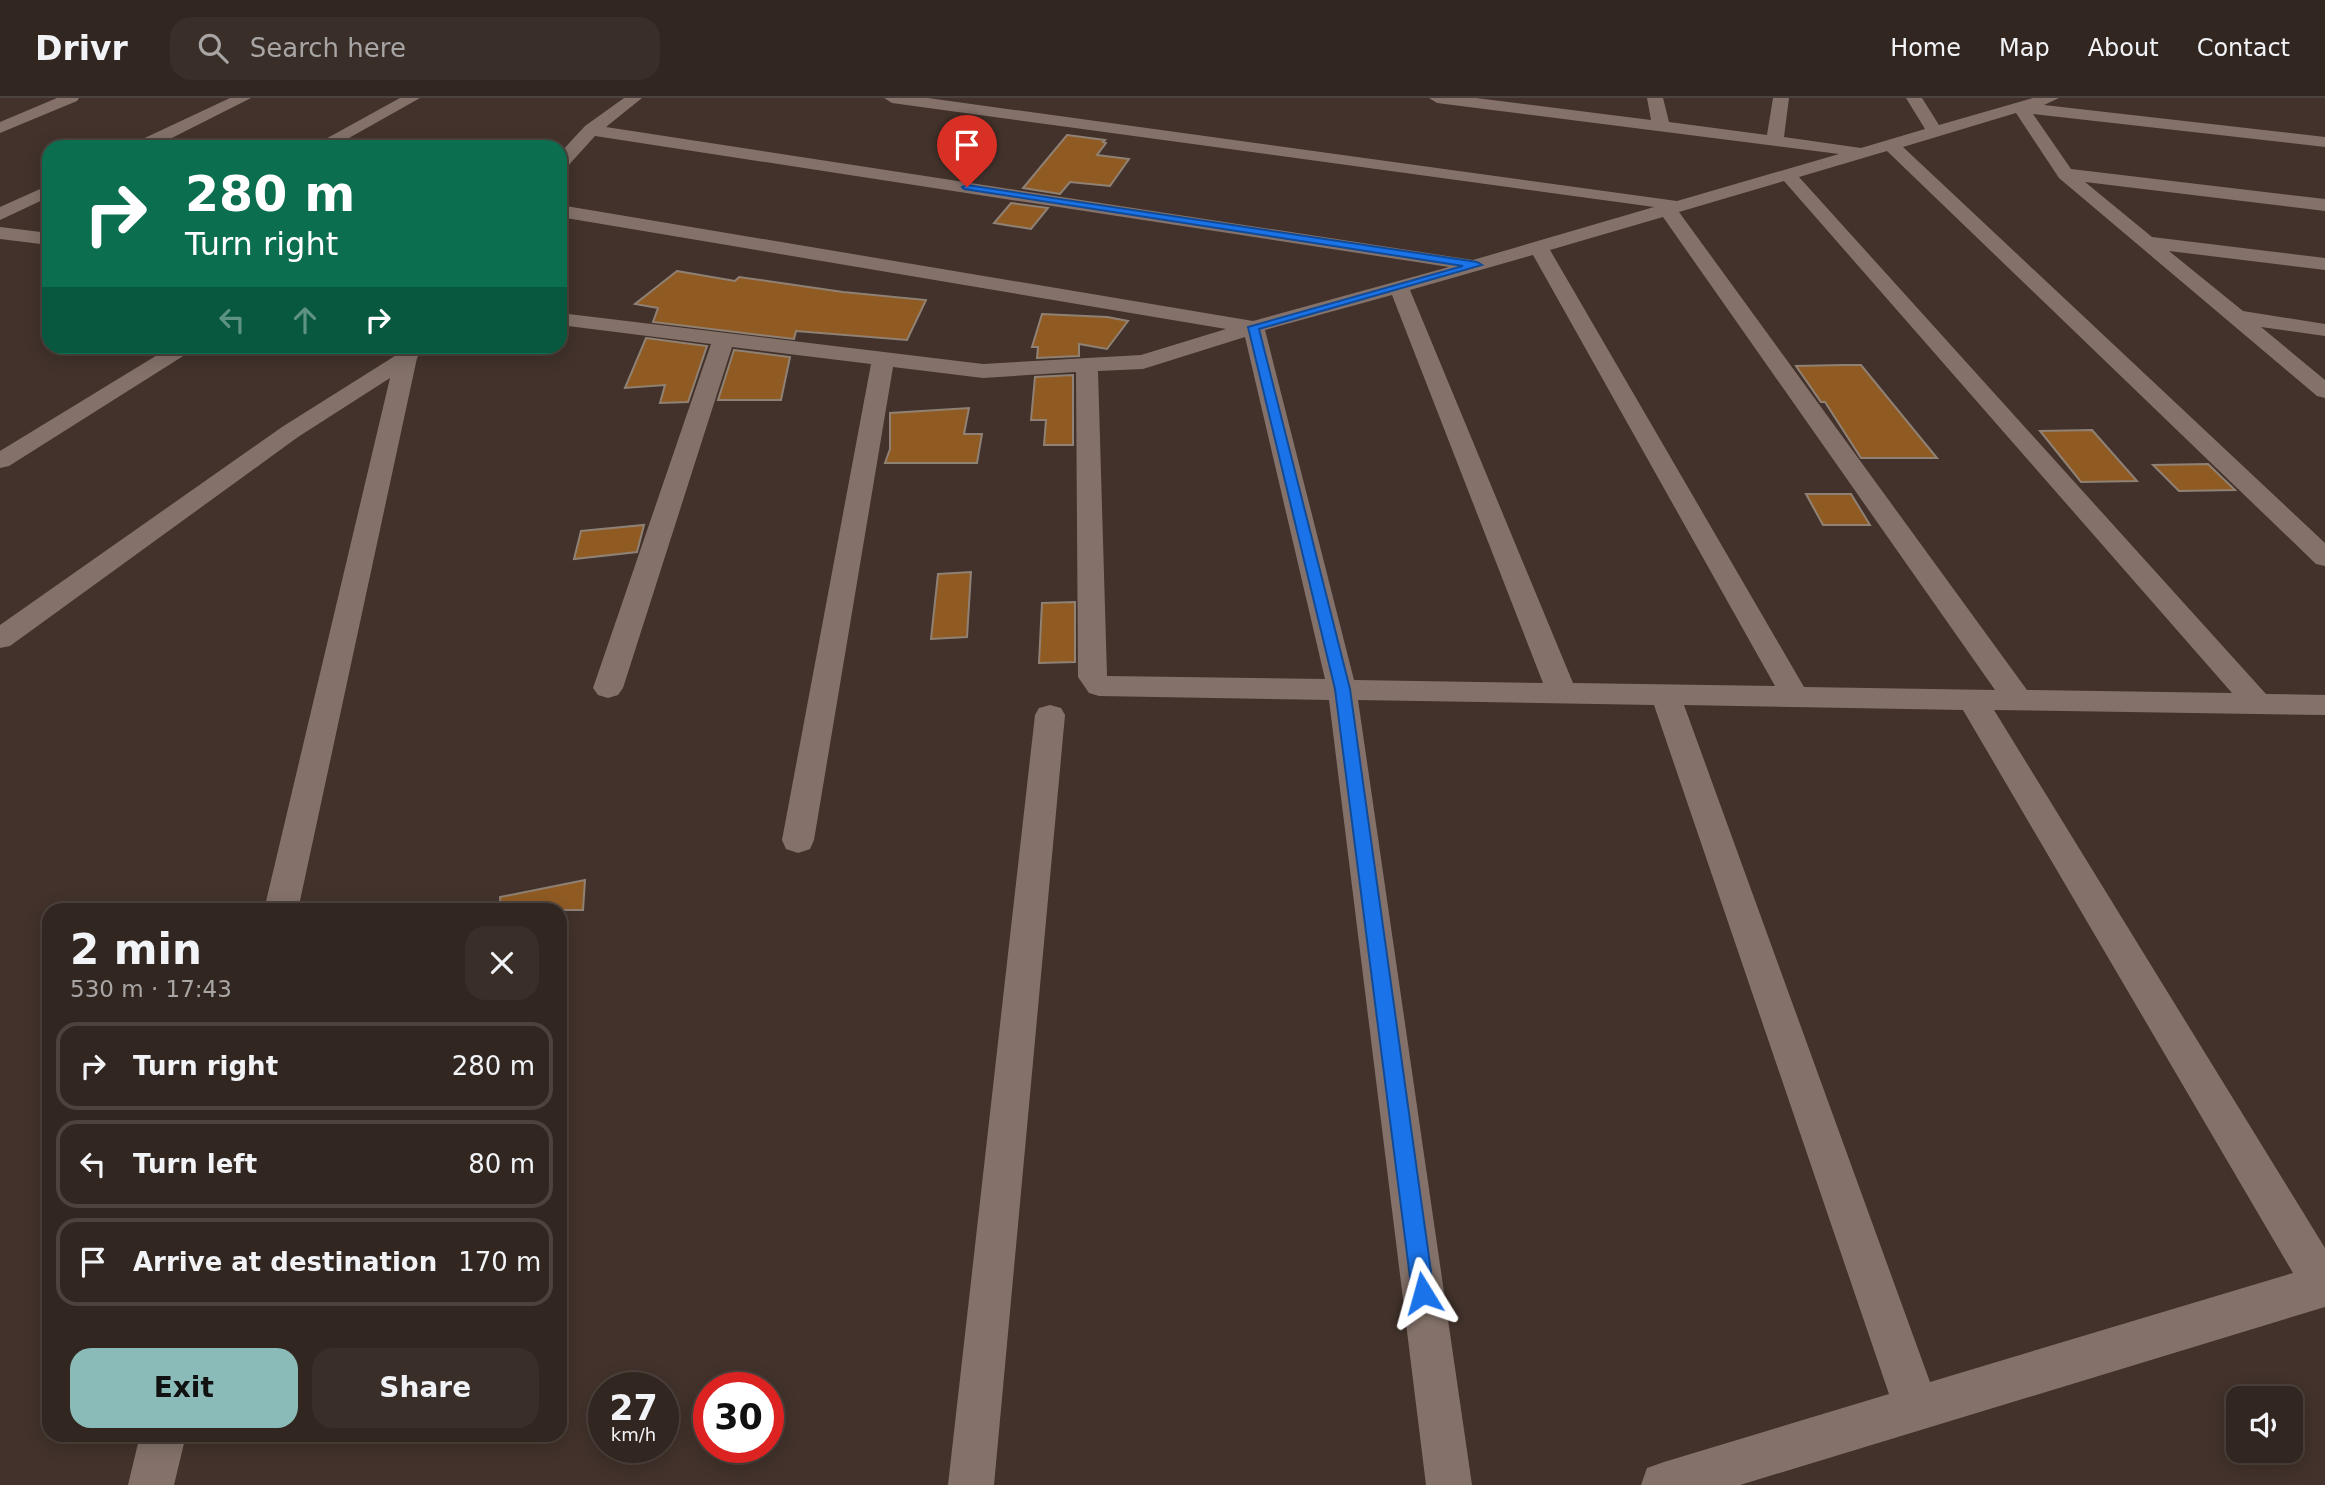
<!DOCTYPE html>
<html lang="en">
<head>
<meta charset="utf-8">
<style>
  body { margin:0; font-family:"DejaVu Sans",sans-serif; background:#3a2e29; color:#f1f3f6; height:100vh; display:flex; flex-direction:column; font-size:26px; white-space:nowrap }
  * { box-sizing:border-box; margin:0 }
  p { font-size:23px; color:#a8a5a5 }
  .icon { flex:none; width:38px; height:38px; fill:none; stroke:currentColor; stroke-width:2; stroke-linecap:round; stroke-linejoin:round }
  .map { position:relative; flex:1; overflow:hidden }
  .sheet { position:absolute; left:42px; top:805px; width:525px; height:539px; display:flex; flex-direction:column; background:#322620; border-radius:21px; box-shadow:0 4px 18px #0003,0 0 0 2px #4d433e }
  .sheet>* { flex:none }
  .hud { position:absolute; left:42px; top:42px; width:525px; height:214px; border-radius:21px; box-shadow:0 4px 18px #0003,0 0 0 2px #4d433e; background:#0b6e4f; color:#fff; overflow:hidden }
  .controls { position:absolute; left:2226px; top:1288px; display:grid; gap:14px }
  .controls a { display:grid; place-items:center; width:77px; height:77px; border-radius:14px; background:#322620; box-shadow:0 4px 18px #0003,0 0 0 2px #4d433e; font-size:35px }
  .speed { position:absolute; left:588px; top:1274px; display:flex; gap:14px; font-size:35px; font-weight:700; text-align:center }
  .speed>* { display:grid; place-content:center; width:91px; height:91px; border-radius:50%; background:#322620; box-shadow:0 4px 18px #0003,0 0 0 2px #4d433e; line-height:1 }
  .speed small { font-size:18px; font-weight:400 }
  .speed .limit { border:10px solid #d22; background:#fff; color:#111 }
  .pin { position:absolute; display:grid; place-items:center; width:60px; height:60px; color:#fff; margin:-72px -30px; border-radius:50% 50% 50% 0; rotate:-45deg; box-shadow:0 0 7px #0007 }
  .pin .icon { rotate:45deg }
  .me { position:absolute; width:77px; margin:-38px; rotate:352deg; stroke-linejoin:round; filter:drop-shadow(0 0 5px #0008) }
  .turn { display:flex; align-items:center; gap:24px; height:147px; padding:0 28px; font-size:32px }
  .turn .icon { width:91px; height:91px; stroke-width:2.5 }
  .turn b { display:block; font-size:49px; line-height:60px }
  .lanes { display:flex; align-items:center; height:66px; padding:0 28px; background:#0003; justify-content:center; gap:35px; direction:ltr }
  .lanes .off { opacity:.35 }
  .round { display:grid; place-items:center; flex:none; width:74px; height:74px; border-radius:21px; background:#3a2e29 }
  .overview { display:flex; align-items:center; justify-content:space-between; height:119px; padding:0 28px }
  h1 { font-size:42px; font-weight:700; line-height:52px }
  .button { display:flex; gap:14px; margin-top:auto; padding:14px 28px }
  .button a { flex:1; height:80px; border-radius:21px; background:#8bbbb9; color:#111; font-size:28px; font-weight:700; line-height:80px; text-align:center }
  .button a+a { background:#3a2e29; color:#f1f3f6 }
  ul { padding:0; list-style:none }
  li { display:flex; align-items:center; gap:21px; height:88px; margin:0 14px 10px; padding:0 14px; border:4px solid #4d433e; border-radius:21px }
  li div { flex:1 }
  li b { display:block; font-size:26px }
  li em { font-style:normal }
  header { display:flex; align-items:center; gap:42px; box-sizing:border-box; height:98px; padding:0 35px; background:#322620; border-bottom:2px solid #4d433e }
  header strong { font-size:33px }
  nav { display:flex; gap:38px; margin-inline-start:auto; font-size:24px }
  .search { width:490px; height:63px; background:#3a2e29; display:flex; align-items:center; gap:18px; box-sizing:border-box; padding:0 24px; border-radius:21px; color:#a8a5a5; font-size:26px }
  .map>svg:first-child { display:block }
</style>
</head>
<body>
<header>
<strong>Drivr</strong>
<div class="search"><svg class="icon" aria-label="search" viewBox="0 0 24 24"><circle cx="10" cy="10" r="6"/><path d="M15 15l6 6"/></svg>Search here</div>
<nav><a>Home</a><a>Map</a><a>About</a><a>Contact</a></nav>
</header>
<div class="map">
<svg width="2325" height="1387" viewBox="0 0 2325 1387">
  <rect width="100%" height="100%" fill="#42322b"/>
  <g fill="#905b23" stroke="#8f8174" stroke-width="2">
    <path d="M 1067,37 L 1105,42 L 1103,44 L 1106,45 L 1097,57 L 1129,61 L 1110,88 L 1070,84 L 1060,96 L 1023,90 Z"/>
    <path d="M 1011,105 L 1048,110 L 1031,131 L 994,125 Z"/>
    <path d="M 677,173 L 735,183 L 739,179 L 843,194 L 926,202 L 907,242 L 796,233 L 794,241 L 653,224 L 658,210 L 635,206 Z"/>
    <path d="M 1042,216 L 1107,219 L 1128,223 L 1107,251 L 1079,246 L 1079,258 L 1037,260 L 1038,249 L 1032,249 Z"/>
    <path d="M 646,240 L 707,248 L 688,304 L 660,305 L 665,287 L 625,290 Z"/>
    <path d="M 734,252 L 790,259 L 781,302 L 718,302 Z"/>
    <path d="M 1843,267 L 1861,267 L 1937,360 L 1861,360 L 1825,304 L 1821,304 L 1796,268 Z"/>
    <path d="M 1073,277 L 1073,347 L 1044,347 L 1046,322 L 1031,322 L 1035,279 Z"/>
    <path d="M 969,310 L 964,336 L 982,336 L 977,365 L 885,365 L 890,351 L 890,315 Z"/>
    <path d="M 2092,332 L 2137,383 L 2081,384 L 2040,333 Z"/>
    <path d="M 2208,366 L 2235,392 L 2179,393 L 2153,367 Z"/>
    <path d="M 1806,396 L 1851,396 L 1870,427 L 1823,427 Z"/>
    <path d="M 644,427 L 637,454 L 574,461 L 581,433 Z"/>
    <path d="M 971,474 L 967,539 L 931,541 L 938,476 Z"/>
    <path d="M 1075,504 L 1075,564 L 1039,565 L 1042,505 Z"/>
    <path d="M 585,782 L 583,812 L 501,812 L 500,799 Z"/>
  </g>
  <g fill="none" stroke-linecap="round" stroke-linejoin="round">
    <g fill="#84726a" fill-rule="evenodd">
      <path d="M 57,0 L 79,0 L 77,3 L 0,35 L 0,24 Z"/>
      <path d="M 230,0 L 251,0 L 154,49 L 131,49 L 134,45 Z"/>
      <path d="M 400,0 L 420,0 L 333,49 L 311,49 Z"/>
      <path d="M 624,0 L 642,0 L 606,29 L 1473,162 L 1654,109 L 892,5 L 884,0 L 928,0 L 1677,103 L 1839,56 L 1437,5 L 1429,0 L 1476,0 L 1651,22 L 1647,0 L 1663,0 L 1669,24 L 1767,37 L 1773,0 L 1789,0 L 1784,39 L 1861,50 L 1925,31 L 1906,0 L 1922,0 L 1939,27 L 2033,0 L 2059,0 L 2044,7 L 2325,39 L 2325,49 L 2033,16 L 2071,71 L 2325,101 L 2325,113 L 2085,84 L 2152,139 L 2325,160 L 2325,172 L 2169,153 L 2243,213 L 2325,226 L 2325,238 L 2261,229 L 2325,282 L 2325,300 L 2317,298 L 2059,80 L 2016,15 L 1903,49 L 2325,445 L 2325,468 L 2316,466 L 1887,53 L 1799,79 L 2266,596 L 2325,597 L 2325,617 L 1994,612 L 2325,1150 L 2325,1209 L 1740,1387 L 1641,1387 L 1647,1370 L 1664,1364 L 1889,1296 L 1654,607 L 1358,602 L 1472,1387 L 1426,1387 L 1329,602 L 1099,598 L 1089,595 L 1078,579 L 1076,274 L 983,280 L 893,269 L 814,742 L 810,751 L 798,755 L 786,751 L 782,742 L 871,266 L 732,249 L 623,590 L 618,597 L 608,600 L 598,597 L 593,590 L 711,246 L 560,227 L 560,215 L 983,266 L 1141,257 L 1226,231 L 560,119 L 560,107 L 1253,223 L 1449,169 L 595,38 L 566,70 L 560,71 L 560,55 L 585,28 ZM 1784,83 L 2232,595 L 2027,592 L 1679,114 ZM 1663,119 L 1995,592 L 1804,589 L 1550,152 ZM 1533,157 L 1775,588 L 1573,585 L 1410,192 ZM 1392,197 L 1543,585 L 1354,582 L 1265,232 ZM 1245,239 L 1325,581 L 1107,578 L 1098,273 L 1143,271 ZM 1684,607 L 1963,612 L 2293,1175 L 1930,1284 Z"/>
      <path d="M 49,87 L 49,99 L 0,122 L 0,109 Z"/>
      <path d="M 0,129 L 49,135 L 49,147 L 0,141 Z"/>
      <path d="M 172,248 L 199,248 L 9,368 L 0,370 L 0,353 Z"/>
      <path d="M 402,248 L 424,248 L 417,260 L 298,812 L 264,812 L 390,280 L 298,339 L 10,548 L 0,550 L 0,527 L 282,329 L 398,256 Z"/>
      <path d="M 1050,607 L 1061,610 L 1065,617 L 994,1387 L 948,1387 L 1035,617 L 1039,610 Z"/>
      <path d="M 140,1337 L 186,1337 L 174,1387 L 128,1387 Z"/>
    </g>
  </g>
  <path fill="#1a73e8" stroke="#114b97" stroke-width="2" d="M 967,87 L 1477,164 L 1482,167 L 1259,231 L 1350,591 L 1434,1195 L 1431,1202 L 1423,1206 L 1416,1202 L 1412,1195 L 1335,591 L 1248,229 L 1463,168 L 964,91 L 962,89 Z"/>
</svg>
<div class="controls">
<a><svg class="icon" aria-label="sound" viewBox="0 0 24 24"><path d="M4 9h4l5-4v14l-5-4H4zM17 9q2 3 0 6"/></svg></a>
</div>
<div class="speed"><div>27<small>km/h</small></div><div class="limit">30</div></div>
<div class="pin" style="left:967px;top:89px;background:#d93025"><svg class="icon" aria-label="arrive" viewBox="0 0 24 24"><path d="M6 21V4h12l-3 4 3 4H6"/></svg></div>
<svg class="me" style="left:1423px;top:1195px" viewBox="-20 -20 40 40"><path d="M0-17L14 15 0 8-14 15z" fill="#1a73e8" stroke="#fff" stroke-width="4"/></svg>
<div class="hud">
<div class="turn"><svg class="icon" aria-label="right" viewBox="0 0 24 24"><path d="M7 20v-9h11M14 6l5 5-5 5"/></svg><div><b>280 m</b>Turn right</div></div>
<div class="lanes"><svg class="icon off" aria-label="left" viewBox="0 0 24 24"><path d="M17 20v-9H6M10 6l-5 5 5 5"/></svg><svg class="icon off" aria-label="ahead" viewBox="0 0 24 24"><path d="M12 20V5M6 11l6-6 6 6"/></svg><svg class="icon" aria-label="right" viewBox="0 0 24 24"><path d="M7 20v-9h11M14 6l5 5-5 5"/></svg></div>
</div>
<section class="sheet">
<div class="overview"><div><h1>2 min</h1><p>530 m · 17:43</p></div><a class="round"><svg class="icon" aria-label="close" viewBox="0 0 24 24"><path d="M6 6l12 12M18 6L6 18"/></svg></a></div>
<ul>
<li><svg class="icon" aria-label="right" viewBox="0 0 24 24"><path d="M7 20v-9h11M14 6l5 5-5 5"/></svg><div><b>Turn right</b></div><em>280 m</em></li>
<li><svg class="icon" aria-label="left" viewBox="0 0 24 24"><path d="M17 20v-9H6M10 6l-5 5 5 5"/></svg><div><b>Turn left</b></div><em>80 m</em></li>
<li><svg class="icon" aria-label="arrive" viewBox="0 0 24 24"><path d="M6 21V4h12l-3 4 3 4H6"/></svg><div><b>Arrive at destination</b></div><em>170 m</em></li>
</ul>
<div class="button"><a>Exit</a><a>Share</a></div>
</section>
</div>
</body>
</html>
